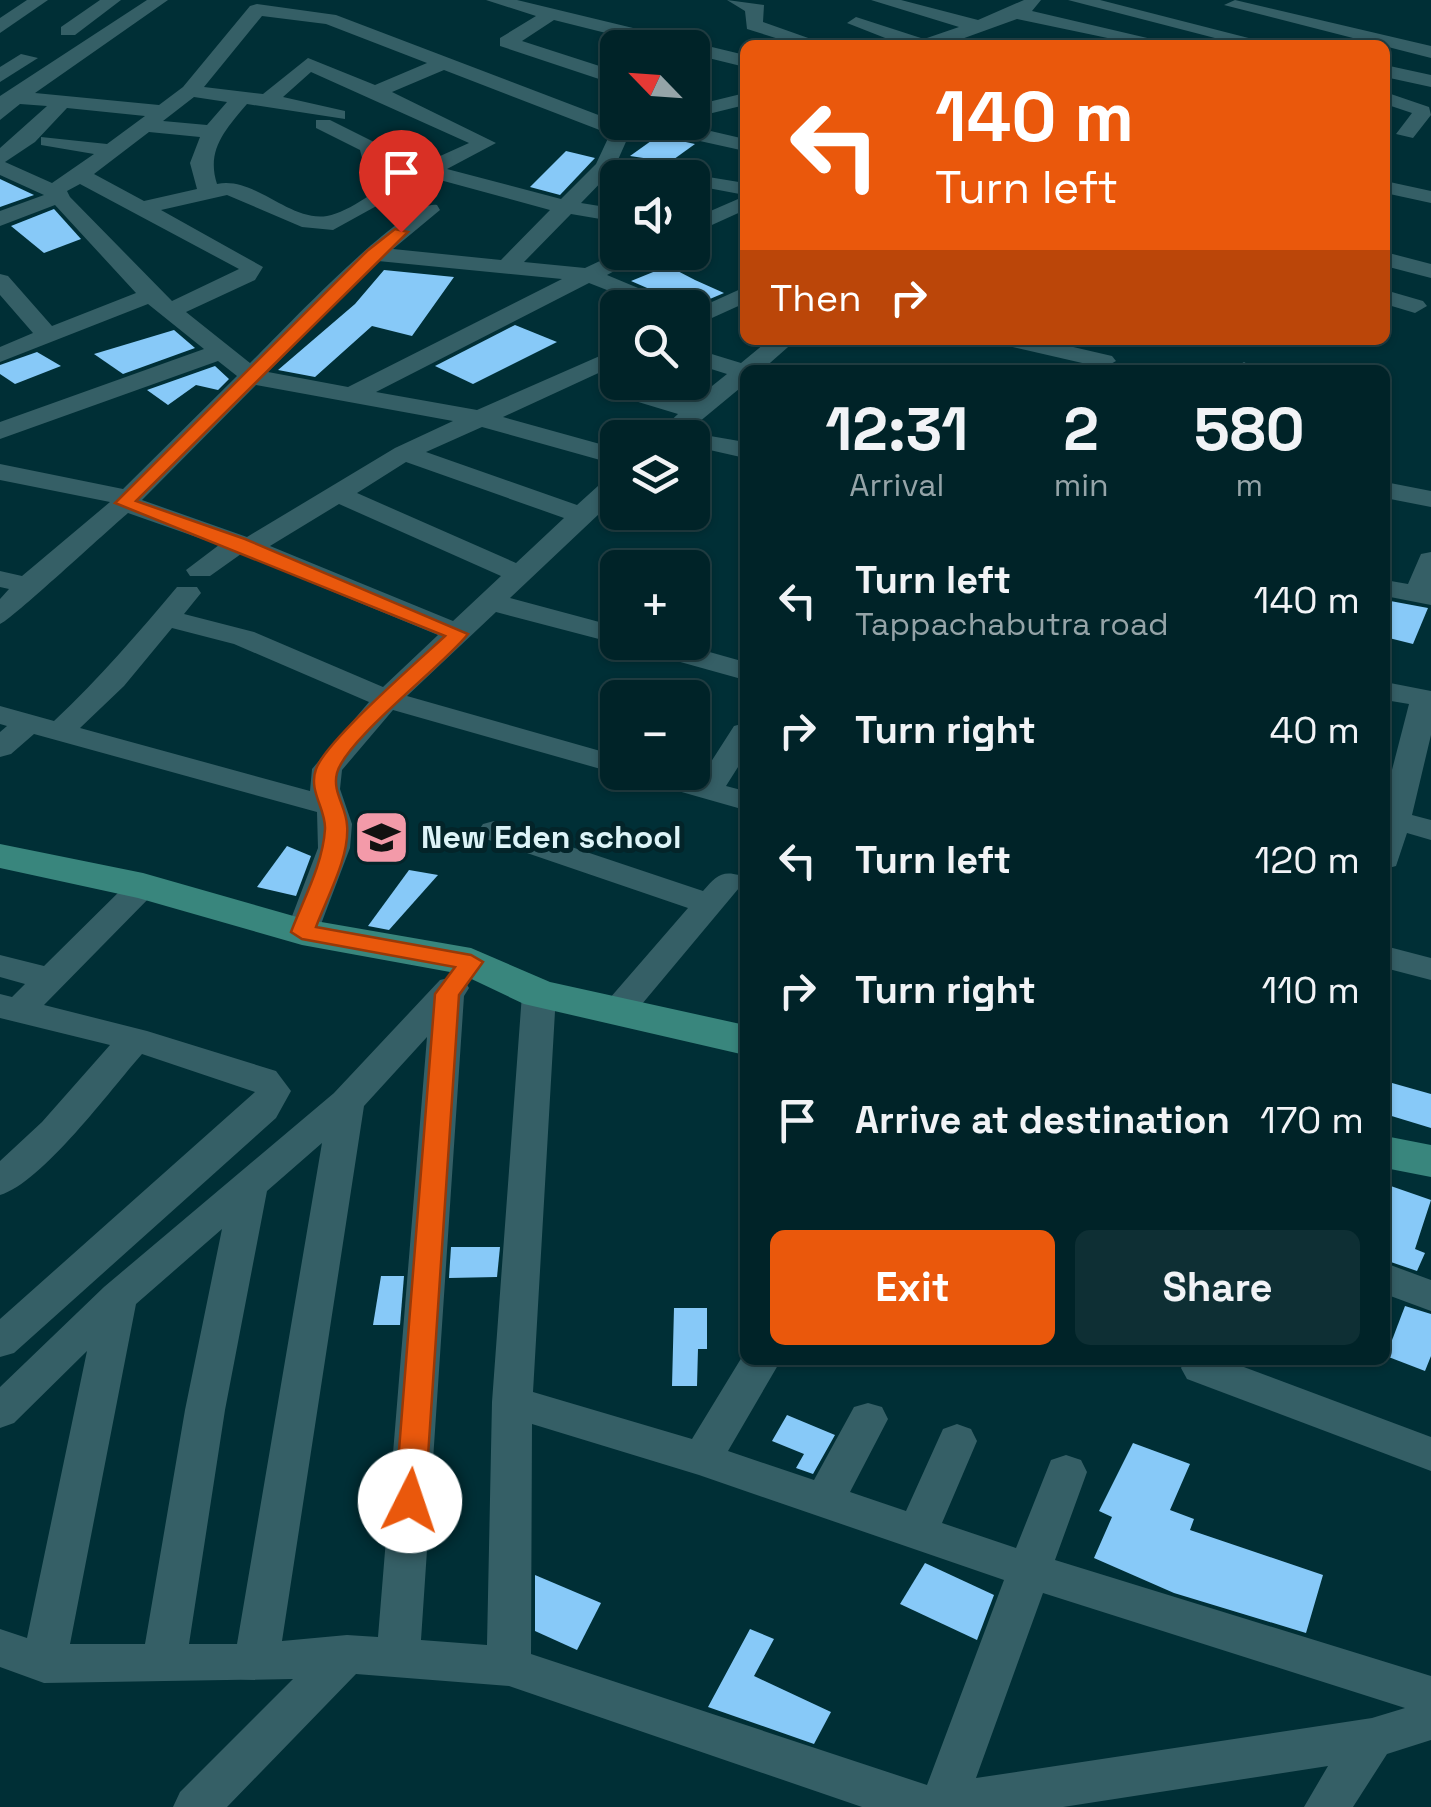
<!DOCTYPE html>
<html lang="en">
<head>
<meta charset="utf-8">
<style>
  body { margin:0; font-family:"Space Grotesk",sans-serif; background:#0e2f34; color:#f1f3f6; height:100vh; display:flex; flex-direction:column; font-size:38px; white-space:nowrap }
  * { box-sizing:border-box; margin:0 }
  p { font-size:32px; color:#95a4a8 }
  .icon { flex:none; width:55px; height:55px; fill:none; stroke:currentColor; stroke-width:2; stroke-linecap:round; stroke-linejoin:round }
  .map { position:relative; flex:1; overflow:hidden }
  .panel { position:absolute; left:740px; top:365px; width:650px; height:1000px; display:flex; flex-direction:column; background:#002328; border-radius:15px; box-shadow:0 2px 8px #0004,0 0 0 2px #224045 }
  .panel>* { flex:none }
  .hud { position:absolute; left:740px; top:40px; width:650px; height:305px; border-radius:15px; box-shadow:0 2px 8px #0004,0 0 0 2px #224045; background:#ea580c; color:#fff; overflow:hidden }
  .needle { width:65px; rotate:295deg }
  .tools { position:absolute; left:600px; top:30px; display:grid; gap:20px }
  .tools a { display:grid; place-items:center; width:110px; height:110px; border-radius:15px; background:#002328; box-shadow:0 2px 8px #0004,0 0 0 2px #224045; font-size:50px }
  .pin { position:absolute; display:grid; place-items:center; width:85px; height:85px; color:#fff; margin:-102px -42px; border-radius:50% 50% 50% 0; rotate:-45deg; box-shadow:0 0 10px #0007 }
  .pin .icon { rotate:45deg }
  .me { position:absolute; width:110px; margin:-55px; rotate:4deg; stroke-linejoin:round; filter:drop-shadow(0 0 8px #0008) }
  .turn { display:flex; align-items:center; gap:35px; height:210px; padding:0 30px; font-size:45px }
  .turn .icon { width:130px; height:130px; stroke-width:2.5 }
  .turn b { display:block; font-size:70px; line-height:85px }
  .then { display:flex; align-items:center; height:95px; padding:0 30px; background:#0003; gap:20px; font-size:38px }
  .eta { display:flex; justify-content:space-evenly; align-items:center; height:170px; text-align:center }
  .eta b { font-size:60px; font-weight:700; line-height:70px }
  .primary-button { display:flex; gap:20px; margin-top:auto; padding:20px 30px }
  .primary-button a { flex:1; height:115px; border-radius:15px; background:#ea580c; color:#fff; font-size:40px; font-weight:700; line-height:115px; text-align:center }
  .primary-button a+a { background:#0e2f34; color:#f1f3f6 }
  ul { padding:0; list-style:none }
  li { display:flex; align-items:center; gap:30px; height:130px; padding:0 30px }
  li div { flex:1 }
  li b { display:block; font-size:38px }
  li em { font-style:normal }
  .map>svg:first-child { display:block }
</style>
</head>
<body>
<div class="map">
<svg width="1431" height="1807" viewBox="0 0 1431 1807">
  <rect width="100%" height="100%" fill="#002f36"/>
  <g fill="#87c9f8">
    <path d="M 658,136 L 695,144 L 670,162 L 630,156 Z"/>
    <path d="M 566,151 L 595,158 L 560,195 L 530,187 Z"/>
    <path d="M 0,179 L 34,195 L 0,207 Z"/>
    <path d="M 54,209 L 81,239 L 44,253 L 11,226 Z"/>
    <path d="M 668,266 L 695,280 L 724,293 L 691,307 L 631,281 Z"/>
    <path d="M 384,270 L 454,277 L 412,336 L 372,326 L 315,377 L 278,370 L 355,304 Z"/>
    <path d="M 515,325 L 557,342 L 473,384 L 435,366 Z"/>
    <path d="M 174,330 L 195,348 L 123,374 L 94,354 Z"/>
    <path d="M 37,352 L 61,366 L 15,384 L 0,374 L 0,365 Z"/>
    <path d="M 215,366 L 229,379 L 218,390 L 196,385 L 168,405 L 147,390 Z"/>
    <path d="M 1385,600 L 1428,608 L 1413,644 L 1385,637 Z"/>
    <path d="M 287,846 L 311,856 L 296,896 L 257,887 Z"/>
    <path d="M 409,870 L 438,875 L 389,930 L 368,926 Z"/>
    <path d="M 1385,1081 L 1431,1094 L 1431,1128 L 1385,1114 Z"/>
    <path d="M 1385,1184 L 1431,1200 L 1415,1249 L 1425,1253 L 1417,1271 L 1385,1260 Z"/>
    <path d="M 451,1247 L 500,1247 L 497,1277 L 449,1278 Z"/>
    <path d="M 381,1276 L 404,1276 L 400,1325 L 373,1325 Z"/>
    <path d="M 1405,1306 L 1431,1314 L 1431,1356 L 1425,1371 L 1386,1356 Z"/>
    <path d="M 674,1308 L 707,1308 L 707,1349 L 698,1349 L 697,1386 L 672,1386 Z"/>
    <path d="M 787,1415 L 835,1435 L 813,1474 L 796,1468 L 804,1454 L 772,1441 Z"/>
    <path d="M 1133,1443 L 1190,1464 L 1170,1510 L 1194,1519 L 1190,1530 L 1323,1575 L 1306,1633 L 1174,1593 L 1094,1558 L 1112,1517 L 1099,1511 Z"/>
    <path d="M 925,1563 L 994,1595 L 977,1640 L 900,1604 Z"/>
    <path d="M 535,1575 L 601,1603 L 577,1650 L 535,1631 Z"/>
    <path d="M 750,1629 L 774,1639 L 754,1676 L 831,1712 L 814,1744 L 708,1707 Z"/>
  </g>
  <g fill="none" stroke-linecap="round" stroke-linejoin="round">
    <g fill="#355f66" fill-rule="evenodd">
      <path d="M 27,0 L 48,0 L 0,33 L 0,18 Z"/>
      <path d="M 100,0 L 121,0 L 75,35 L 61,35 L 61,27 Z"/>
      <path d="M 147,0 L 168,0 L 35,93 L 159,105 L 183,87 L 250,6 L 257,4 L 336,15 L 622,124 L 672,122 L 745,139 L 745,151 L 650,130 L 629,135 L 617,162 L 745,183 L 745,195 L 692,185 L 692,178 L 610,173 L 581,203 L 618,209 L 618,222 L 571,214 L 524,262 L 585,268 L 619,252 L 649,252 L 607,275 L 686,308 L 653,308 L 589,283 L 376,392 L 477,410 L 618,348 L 618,364 L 503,417 L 618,449 L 618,465 L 482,427 L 426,452 L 577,505 L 609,476 L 618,473 L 618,496 L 510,598 L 618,627 L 618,642 L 626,642 L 618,644 L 496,612 L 407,696 L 618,756 L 618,772 L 676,772 L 700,779 L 734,726 L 745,723 L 745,756 L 726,786 L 745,791 L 745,810 L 393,710 L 342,770 L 340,789 L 352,824 L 350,848 L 318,932 L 314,940 L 290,940 L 286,932 L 318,848 L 317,812 L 34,734 L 11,754 L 0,757 L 0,732 L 7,726 L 0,724 L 0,706 L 54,721 C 100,678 139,632 177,587 L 197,587 L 201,593 L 184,614 L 254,632 L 383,687 L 438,635 L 241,554 L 210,576 L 190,576 L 186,570 L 219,545 L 128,513 C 110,528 9,622 0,624 L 0,599 L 9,589 L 0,587 L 0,571 L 22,576 L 110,502 L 0,480 L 0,464 L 123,489 L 237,376 L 218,361 L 0,439 L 0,422 L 204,349 L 148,304 L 0,362 L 0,347 L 33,333 L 0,295 L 0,274 L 8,276 L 52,326 L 136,293 L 55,205 L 0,226 L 0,211 L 44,195 L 0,175 L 0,148 L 47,106 L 20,104 L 0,120 L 0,96 ZM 262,16 L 326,24 L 427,63 L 375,85 L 308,58 L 263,94 L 204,87 ZM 444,70 L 610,134 L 596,164 L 561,199 L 447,169 L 496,143 L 392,92 ZM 311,72 L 469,143 L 418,166 L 380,151 L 378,144 L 330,120 L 316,120 L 316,128 L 360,150 L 362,158 L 401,175 C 380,187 350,212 327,216 C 289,222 255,176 217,184 C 206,150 225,130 247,104 L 345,119 L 345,111 L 283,97 ZM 194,97 L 227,102 L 207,125 L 163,121 ZM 67,108 L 145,116 L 107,144 L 41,137 L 41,145 L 94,154 L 52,183 L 5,162 L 35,142 ZM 149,132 L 200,137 L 190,163 L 197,189 L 144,201 L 94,174 ZM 429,177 L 550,210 L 501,260 L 393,249 L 440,210 L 437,205 C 406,198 278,336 250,363 L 186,312 L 255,280 L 263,267 L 161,210 L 227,195 L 302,227 L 333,230 ZM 80,184 L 239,269 L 172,301 L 70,197 L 67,191 ZM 378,261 L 562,279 L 348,387 L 268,372 ZM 256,385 L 453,421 L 395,448 L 247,537 L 142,500 ZM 406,462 L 564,518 L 516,563 L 357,493 ZM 339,504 L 501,576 L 453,621 L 270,546 ZM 172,628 L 234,644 L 369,702 L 312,769 L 310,791 L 80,728 L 124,686 Z"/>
      <path d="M 486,0 L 517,0 L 745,55 L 745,67 L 692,54 L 692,48 L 666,48 L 554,20 L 522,41 L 618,72 L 618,85 L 611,83 L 500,46 L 500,38 L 536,16 Z"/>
      <path d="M 727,0 L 764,5 L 763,22 L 828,45 L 798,45 L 747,29 L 745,11 Z"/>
      <path d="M 871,0 L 901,0 L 978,20 L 1024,0 L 1041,0 L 1032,11 L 1173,44 L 1141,45 L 1017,19 L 945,45 L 903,45 L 847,23 L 856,17 L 924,39 L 959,27 Z"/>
      <path d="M 1068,0 L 1100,0 L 1276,45 L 1242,45 Z"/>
      <path d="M 1235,0 L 1431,46 L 1431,58 L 1224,5 Z"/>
      <path d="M 21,54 L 38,58 L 0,82 L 0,67 Z"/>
      <path d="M 1385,65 L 1431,75 L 1431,87 L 1385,77 Z"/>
      <path d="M 1385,92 L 1429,107 L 1431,115 L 1413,138 L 1396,134 L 1412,113 L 1385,104 Z"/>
      <path d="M 745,93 L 745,105 L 692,118 L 692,106 Z"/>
      <path d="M 1385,181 L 1431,191 L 1431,203 L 1385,193 Z"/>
      <path d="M 745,196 L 745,210 L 692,234 L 692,219 Z"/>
      <path d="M 1385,252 L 1431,264 L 1431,278 L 1385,266 Z"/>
      <path d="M 745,287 L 745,303 L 692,327 L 692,311 Z"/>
      <path d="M 1385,290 L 1423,301 L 1427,306 L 1415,313 L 1385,304 Z"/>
      <path d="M 769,340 L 796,340 L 762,370 L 745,370 L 745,384 L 687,432 L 745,442 L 745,458 L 692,446 L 692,438 L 652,438 L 678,414 L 625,398 L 611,382 L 618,376 L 618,382 L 642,382 L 645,388 L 692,402 L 727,374 L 692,363 L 692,348 L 741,363 Z"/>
      <path d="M 1000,340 L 1043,340 L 1112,356 L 1116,361 L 1104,368 L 1004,345 Z"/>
      <path d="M 1244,362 L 1256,369 L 1231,370 Z"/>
      <path d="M 1385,482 L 1431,491 L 1431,507 L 1385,498 Z"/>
      <path d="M 1431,552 L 1431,605 L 1385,596 L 1385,580 L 1408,584 L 1421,554 Z"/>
      <path d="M 626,642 L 674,642 L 745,662 L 745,680 L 630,648 Z"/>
      <path d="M 1385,682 L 1431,691 L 1431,735 L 1412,815 L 1431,820 L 1431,840 L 1407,833 L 1396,866 L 1385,869 L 1385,797 L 1409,704 L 1385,700 Z"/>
      <path d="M 494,821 L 703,891 C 715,877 721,870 739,875 L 744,882 L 627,1022 L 603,1022 L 598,1014 L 603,1006 L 688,908 L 483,838 L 478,831 L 483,824 Z"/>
      <path d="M 143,876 L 154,879 L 159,886 L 154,893 L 44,1005 L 147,1031 L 276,1071 L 291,1091 L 276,1118 L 14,1353 L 0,1357 L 0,1319 L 255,1092 L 142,1054 C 111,1089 42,1183 0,1195 L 0,1161 L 42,1122 L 110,1045 L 0,1018 L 0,994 L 12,997 L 25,984 L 0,977 L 0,955 L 44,966 L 132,879 Z"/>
      <path d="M 1385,946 L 1431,958 L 1431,980 L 1385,968 Z"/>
      <path d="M 452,977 L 464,980 L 469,988 L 464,996 L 421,1640 L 487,1645 L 492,1402 L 522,994 L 527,986 L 551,986 L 556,994 L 533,1392 L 692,1439 L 745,1352 L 745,1360 L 781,1360 L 728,1451 L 814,1480 L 854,1407 L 868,1403 L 882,1407 L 888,1419 L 850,1492 L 906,1511 L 943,1429 L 957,1424 L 971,1429 L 977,1441 L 942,1523 L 1016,1548 L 1051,1460 L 1066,1455 L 1081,1460 L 1087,1472 L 1055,1560 L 1431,1676 L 1431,1740 L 1387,1754 L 1353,1807 L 1304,1807 L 1328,1766 L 1063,1807 L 862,1807 L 509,1686 L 356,1674 L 227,1807 L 173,1807 L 180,1792 L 293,1679 L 44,1683 L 0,1667 L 0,1629 L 27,1638 L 87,1351 L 14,1423 L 0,1428 L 0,1387 L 104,1287 L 334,1093 L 440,980 ZM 427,1037 L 378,1637 L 347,1635 L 282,1641 L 364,1106 ZM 322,1143 L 237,1644 L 189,1644 L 225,1410 L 267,1191 ZM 222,1229 L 185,1410 L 145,1644 L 70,1644 L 136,1304 ZM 532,1424 L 699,1475 L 1004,1580 L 927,1785 L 531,1654 ZM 1043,1593 L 1405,1708 L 1372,1718 L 976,1778 Z"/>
      <path d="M 1385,1263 L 1431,1280 L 1431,1311 L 1385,1294 Z"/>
      <path d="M 1185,1360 L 1225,1360 L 1431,1437 L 1431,1471 L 1187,1379 L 1181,1368 Z"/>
    </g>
    <g fill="#39867d" fill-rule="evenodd">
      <path d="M 0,844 L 143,873 L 304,919 L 471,948 L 550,982 L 745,1025 L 745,1055 L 524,1004 L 461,974 L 302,945 L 138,898 L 0,868 Z"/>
      <path d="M 1385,1136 L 1431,1145 L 1431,1177 L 1385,1168 Z"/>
    </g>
  </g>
  <path fill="#ea580c" stroke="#983908" stroke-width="2.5" d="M 395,229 L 408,232 L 136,501 L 245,539 L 468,634 C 443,666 346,739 337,773 C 332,792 346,806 347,825 C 350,857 327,897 316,927 L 471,955 L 483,962 L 459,995 L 425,1501 L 420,1510 L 410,1513 L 400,1510 L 395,1501 L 435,994 L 455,967 L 302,939 L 291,932 C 303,900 323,864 325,829 C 326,809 308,791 316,769 C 326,741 419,660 445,636 L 115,503 L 367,251 Z"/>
  <defs>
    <symbol id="school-square" viewBox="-11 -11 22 22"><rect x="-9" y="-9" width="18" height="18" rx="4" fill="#f39aa9" stroke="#032429"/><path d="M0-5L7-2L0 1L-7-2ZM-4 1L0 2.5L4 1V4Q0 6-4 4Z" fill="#111"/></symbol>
  </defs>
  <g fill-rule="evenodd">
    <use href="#school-square" x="350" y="806" width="63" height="63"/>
  </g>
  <g text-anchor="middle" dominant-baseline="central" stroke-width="10" stroke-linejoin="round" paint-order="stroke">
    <g font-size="32" font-weight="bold" fill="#ddf4f8" stroke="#032429" text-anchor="start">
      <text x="421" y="837">New Eden school</text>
    </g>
  </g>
</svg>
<div class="tools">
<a><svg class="needle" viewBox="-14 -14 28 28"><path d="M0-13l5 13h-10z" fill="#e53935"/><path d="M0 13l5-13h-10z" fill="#95a4a8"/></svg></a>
<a><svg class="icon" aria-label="sound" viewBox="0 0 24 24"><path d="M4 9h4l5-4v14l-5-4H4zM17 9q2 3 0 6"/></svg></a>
<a><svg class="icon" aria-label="search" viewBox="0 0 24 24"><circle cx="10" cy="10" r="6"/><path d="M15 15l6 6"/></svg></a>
<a><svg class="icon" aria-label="layers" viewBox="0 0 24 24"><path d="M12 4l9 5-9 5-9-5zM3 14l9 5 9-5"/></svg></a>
<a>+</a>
<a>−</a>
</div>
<div class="pin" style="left:401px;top:232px;background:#d93025"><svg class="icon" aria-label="arrive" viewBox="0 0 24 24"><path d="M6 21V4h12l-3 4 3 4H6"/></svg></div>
<svg class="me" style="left:410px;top:1501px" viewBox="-20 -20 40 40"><circle r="19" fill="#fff"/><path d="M0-13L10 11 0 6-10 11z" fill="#ea580c"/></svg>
<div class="hud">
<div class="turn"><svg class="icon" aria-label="left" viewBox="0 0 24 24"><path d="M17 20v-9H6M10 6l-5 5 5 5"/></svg><div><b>140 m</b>Turn left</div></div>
<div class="then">Then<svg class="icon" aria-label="right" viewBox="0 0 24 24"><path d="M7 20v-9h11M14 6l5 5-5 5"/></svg></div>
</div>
<section class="panel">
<div class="eta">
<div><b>12:31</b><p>Arrival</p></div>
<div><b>2</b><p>min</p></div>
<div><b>580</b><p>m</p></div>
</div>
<ul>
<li><svg class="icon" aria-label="left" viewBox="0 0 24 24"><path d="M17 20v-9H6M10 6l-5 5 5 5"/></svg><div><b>Turn left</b><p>Tappachabutra road</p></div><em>140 m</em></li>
<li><svg class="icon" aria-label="right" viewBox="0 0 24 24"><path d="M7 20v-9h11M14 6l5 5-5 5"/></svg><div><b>Turn right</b></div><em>40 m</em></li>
<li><svg class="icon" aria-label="left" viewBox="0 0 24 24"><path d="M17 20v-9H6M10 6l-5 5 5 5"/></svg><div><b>Turn left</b></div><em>120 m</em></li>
<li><svg class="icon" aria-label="right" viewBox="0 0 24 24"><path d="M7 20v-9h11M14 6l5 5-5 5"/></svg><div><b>Turn right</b></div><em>110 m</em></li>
<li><svg class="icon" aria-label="arrive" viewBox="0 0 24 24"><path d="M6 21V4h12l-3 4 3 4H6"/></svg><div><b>Arrive at destination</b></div><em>170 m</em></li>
</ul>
<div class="primary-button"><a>Exit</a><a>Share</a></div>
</section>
</div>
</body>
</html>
